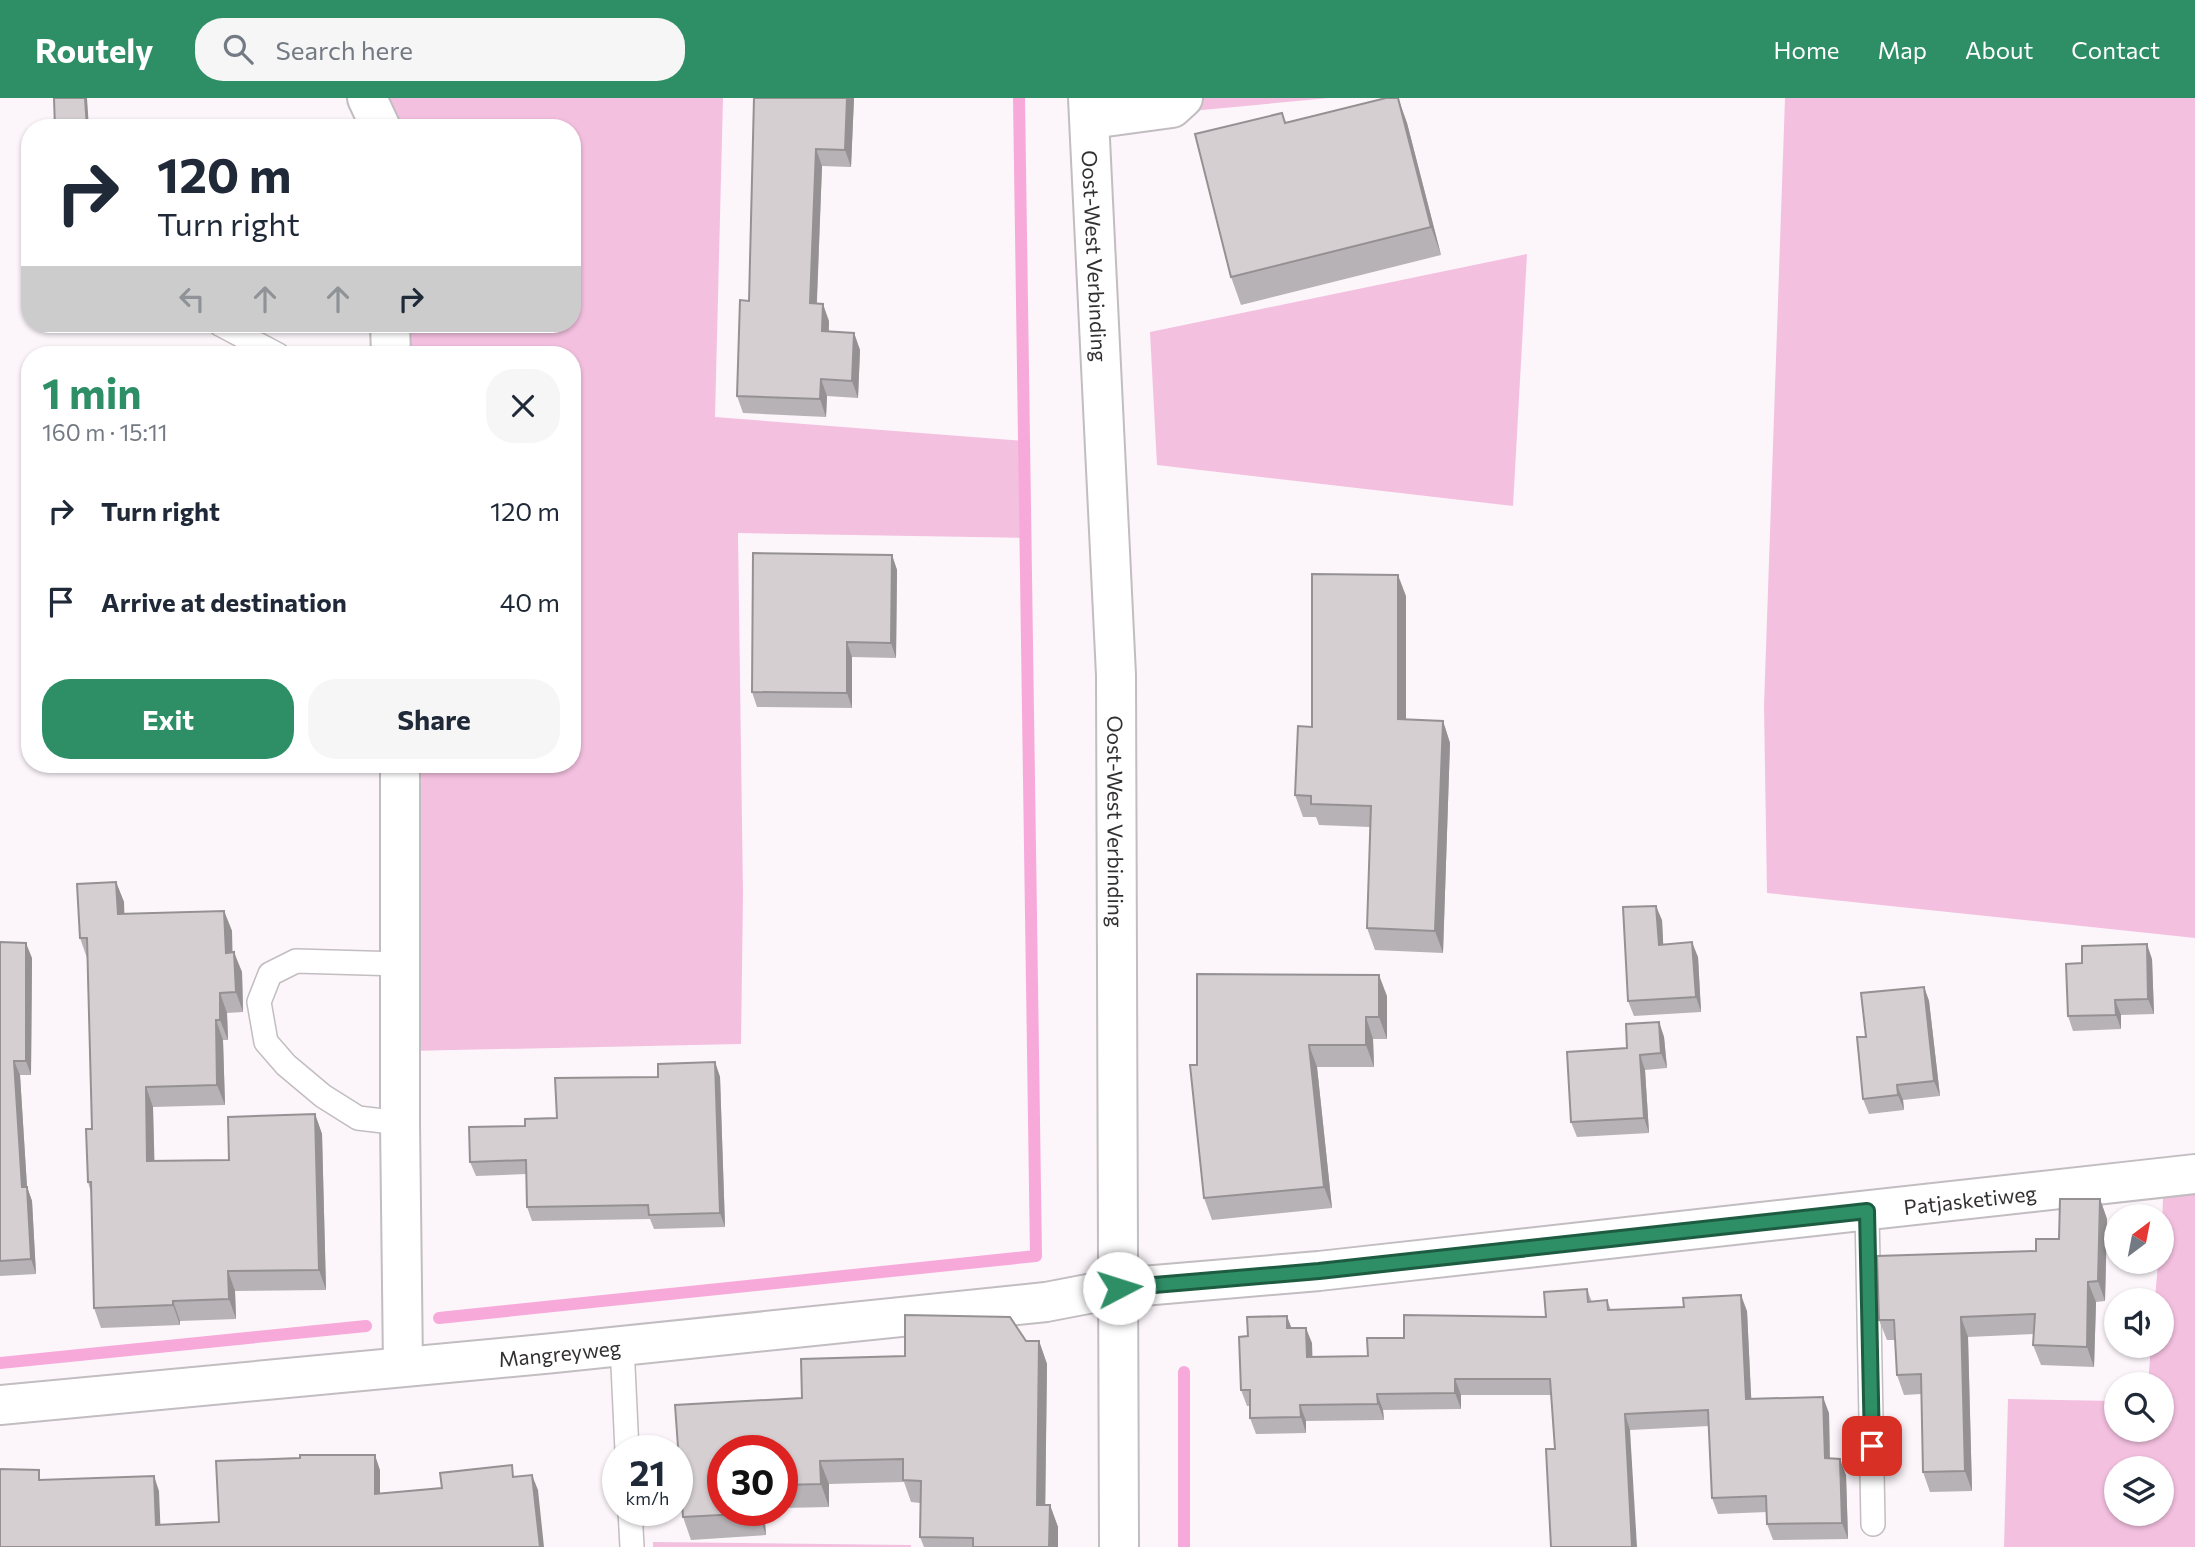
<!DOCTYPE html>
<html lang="en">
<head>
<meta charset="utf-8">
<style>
  body { margin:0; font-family:Commissioner,sans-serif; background:#f6f6f7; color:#1f2937; height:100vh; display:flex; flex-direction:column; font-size:26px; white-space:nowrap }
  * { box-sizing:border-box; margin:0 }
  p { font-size:23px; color:#747a83 }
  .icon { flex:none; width:38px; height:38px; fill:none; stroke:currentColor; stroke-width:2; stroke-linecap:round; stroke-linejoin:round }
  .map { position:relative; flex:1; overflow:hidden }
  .details { position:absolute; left:21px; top:248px; width:560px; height:427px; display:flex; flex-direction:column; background:#fff; border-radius:28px; box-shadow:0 2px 5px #0004 }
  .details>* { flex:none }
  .hud { position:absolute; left:21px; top:21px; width:560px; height:214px; border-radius:28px; box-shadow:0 2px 5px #0004; background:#fff; color:#1f2937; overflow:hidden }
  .needle { width:46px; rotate:32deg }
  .controls { position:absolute; left:2104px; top:1106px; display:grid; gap:14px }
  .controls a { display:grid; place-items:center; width:70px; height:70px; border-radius:50%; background:#fff; box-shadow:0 2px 5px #0004; font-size:35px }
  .speed { position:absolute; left:602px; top:1337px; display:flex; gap:14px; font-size:35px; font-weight:700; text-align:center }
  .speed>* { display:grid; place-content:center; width:91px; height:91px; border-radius:50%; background:#fff; box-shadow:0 2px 5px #0004; line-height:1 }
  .speed small { font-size:18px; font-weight:400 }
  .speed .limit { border:10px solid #d22; background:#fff; color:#111 }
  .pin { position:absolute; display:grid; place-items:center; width:60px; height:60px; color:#fff; margin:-30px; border-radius:14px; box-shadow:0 4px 10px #0006 }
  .me { position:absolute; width:77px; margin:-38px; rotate:85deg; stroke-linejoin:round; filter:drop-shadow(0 0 5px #0008) }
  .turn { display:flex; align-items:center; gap:24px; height:147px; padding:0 21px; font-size:32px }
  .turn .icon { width:91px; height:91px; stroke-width:2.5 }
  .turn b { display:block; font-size:49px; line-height:60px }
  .lanes { display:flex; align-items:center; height:66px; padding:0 21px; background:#0003; justify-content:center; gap:35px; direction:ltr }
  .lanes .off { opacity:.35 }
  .round { display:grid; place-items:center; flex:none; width:74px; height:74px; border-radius:28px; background:#f6f6f7 }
  .summary { display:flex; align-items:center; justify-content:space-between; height:119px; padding:0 21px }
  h1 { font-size:42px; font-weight:700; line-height:52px; color:#2e8e66 }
  .cta { display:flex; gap:14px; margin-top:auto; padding:14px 21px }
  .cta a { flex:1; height:80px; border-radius:28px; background:#2e8e66; color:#fff; font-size:28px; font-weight:700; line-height:80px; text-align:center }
  .cta a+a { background:#f6f6f7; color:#1f2937 }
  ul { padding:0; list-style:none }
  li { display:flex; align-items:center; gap:21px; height:91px; padding:0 21px }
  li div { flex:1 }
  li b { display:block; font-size:26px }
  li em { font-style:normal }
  header { display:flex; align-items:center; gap:42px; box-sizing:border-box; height:98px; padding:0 35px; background:#2e8e66; color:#fff }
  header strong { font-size:33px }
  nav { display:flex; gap:38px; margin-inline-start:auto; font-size:24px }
  .search { width:490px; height:63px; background:#f6f6f7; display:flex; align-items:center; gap:18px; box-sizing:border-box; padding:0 24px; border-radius:28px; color:#747a83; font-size:26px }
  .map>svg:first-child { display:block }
</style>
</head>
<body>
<header>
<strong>Routely</strong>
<div class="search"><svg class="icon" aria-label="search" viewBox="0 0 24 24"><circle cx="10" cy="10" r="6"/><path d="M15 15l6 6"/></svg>Search here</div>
<nav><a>Home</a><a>Map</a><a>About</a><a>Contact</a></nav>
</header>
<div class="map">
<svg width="2195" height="1449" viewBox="0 0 2195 1449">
  <rect width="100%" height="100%" fill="#fcf6fa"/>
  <g fill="#f4c0e0" fill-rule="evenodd">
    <path d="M 389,0 L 723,0 L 715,319 L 1025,343 L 1026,440 L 738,435 L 743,796 L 741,946 L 409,953 L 407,667 L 572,667 L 572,257 L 404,257 L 404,226 L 572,226 L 572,30 L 393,30 L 389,18 Z"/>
    <path d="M 1195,0 L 1329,0 L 1181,14 Z"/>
    <path d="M 1785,0 L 2195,0 L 2195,840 L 1767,795 L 1764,608 Z"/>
    <path d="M 1527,156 L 1513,408 L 1157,367 L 1150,234 Z"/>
    <path d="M 2195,1094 L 2195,1449 L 2004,1449 L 2008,1301 L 2116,1303 L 2116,1332 L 2161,1332 L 2161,1286 L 2148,1286 L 2151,1248 L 2161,1248 L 2161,1202 L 2155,1202 L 2158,1164 L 2161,1164 L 2163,1098 ZM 2116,1370 L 2161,1370 L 2161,1416 L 2116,1416 Z"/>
    <path d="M 653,1444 L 911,1447 L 911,1449 L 653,1449 Z"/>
  </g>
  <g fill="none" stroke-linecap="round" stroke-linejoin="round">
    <g stroke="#f7aada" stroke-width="12">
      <path d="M 439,1220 L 1036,1158 L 1019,0"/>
      <path d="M 0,1265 L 366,1228"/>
      <path d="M 1184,1274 L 1184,1449"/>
    </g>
    <defs>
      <g id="lane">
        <path d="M 220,226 L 278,257"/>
        <path d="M 400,1025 L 358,1020 L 323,998 L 286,967 L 266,944 L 259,904 L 270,876 L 296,863 L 400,866"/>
        <path d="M 1867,1113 L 1873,1426"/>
        <path d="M 622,1247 L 627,1353"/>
        <path d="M 630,1412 L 632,1449"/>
      </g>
      <g id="street">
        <path d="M 367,0 L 381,30"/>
        <path d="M 1091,21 L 1172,10 L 1183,0"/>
        <path d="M 390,226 L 391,257"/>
        <path d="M 400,667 L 400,1025 L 403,1268"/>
        <path id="s1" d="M 0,1307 L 554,1255 L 1046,1204 L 1119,1190 L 1319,1173 L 2195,1076"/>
      </g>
      <g id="primary">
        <path id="s2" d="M 1088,0 L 1116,577 L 1119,1449"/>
      </g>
    </defs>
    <use href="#lane" stroke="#c2bdc0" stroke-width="26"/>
    <use href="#street" stroke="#c2bdc0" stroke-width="42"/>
    <use href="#primary" stroke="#c2bdc0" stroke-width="42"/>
    <use href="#lane" stroke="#fff" stroke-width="23"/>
    <use href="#street" stroke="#fff" stroke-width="38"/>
    <use href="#primary" stroke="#fff" stroke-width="38"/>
  </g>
  <g fill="#b7b2b5">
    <path d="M 754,0 L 854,0 L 851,69 L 822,68 L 817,205 L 829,223 L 829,233 L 854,235 L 860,252 L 858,300 L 827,298 L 826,319 L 743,315 L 737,298 L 749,203 Z"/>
    <path d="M 1398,0 L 1407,25 L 1441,157 L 1241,207 L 1231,179 L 1282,15 L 1286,25 Z"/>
    <path d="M 63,226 L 127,226 L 64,228 Z"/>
    <path d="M 892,457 L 897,472 L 896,560 L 852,559 L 852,610 L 757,609 L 752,594 Z"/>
    <path d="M 1406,498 L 1406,622 L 1443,623 L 1450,645 L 1443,855 L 1375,852 L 1367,830 L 1370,729 L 1319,727 L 1316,719 L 1303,719 L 1295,697 L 1312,629 Z"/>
    <path d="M 116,784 L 124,804 L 124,816 L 224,813 L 232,833 L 232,854 L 242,874 L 243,914 L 227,915 L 228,942 L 223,942 L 225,1007 L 153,1009 L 154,1063 L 229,1062 L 315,1016 L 322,1036 L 326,1192 L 235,1193 L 236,1221 L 180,1223 L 180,1227 L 101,1230 L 94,1210 L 91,1095 L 88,1084 L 92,1031 L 87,860 L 80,840 Z"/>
    <path d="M 1662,822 L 1663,846 L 1698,859 L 1701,914 L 1634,918 L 1628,903 Z"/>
    <path d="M 0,844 L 32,860 L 31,977 L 20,977 L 27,1089 L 32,1103 L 36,1176 L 0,1178 Z"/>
    <path d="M 2152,861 L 2154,916 L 2121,917 L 2121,931 L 2073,933 L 2068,918 Z"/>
    <path d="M 1924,889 L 1929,903 L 1940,998 L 1903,1002 L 1904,1012 L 1869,1016 L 1863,1001 L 1866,939 Z"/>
    <path d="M 1387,898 L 1387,941 L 1373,941 L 1374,969 L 1317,969 L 1332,1110 L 1212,1122 L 1204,1100 L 1197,967 Z"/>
    <path d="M 1659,924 L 1664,939 L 1667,970 L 1645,972 L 1649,1035 L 1577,1039 L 1571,1024 L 1627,950 Z"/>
    <path d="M 715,964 L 720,979 L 725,1129 L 654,1131 L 650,1121 L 532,1123 L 527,1109 L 526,1076 L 476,1078 L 470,1064 L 557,1020 L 658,979 Z"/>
    <path d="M 2100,1101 L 2107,1121 L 2105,1203 L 2096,1204 L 2094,1269 L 2041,1267 L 2033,1247 L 2034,1236 L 1968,1239 L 1972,1393 L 1930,1394 L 1923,1374 L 1921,1296 L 1904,1297 L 1897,1277 L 1895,1242 L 1887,1242 L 1879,1222 L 2036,1153 L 2059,1141 Z"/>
    <path d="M 1587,1191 L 1592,1204 L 1607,1202 L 1611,1212 L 1747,1213 L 1751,1300 L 1829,1315 L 1830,1361 L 1846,1377 L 1848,1441 L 1773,1442 L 1767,1426 L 1767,1414 L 1718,1416 L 1712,1400 L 1709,1328 L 1630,1332 L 1555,1351 L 1551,1297 L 1461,1297 L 1461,1311 L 1383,1312 L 1384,1322 L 1306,1323 L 1306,1335 L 1256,1336 L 1250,1320 L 1250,1308 L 1247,1308 L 1241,1292 L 1248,1238 L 1292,1230 L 1312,1245 L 1312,1259 L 1368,1258 L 1404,1240 L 1546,1219 Z"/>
    <path d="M 905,1217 L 1010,1219 L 1026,1243 L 1039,1243 L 1047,1266 L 1045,1407 L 1050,1407 L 1058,1429 L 1058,1449 L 924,1449 L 920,1439 L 920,1405 L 911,1404 L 904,1384 L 829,1386 L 829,1409 L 782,1410 L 782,1353 L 723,1353 L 723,1412 L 764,1412 L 766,1437 L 691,1442 L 683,1419 L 675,1307 L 802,1300 L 801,1261 L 905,1258 Z"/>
  </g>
  <g fill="#959193">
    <path d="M 85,0 L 87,0 L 89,30 L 87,30 Z"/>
    <path d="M 847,0 L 854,0 L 851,69 L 845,52 Z"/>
    <path d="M 1398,0 L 1407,25 L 1441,157 L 1431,129 Z"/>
    <path d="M 816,51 L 822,68 L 816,222 L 810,205 Z"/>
    <path d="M 823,206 L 829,223 L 828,250 L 822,233 Z"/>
    <path d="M 854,235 L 860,252 L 858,300 L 852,283 Z"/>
    <path d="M 821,281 L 827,298 L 826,319 L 820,301 Z"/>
    <path d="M 892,457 L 897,472 L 896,560 L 891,545 Z"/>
    <path d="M 1398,477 L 1406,498 L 1406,643 L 1398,621 Z"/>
    <path d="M 847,544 L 852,559 L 852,610 L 847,595 Z"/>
    <path d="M 1443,623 L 1450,645 L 1443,855 L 1435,833 Z"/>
    <path d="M 116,784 L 124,804 L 125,836 L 118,816 Z"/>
    <path d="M 1656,808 L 1662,822 L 1664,862 L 1659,847 Z"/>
    <path d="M 224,813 L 232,833 L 233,874 L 226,855 Z"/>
    <path d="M 1692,844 L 1698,859 L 1701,914 L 1696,899 Z"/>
    <path d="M 26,845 L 32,860 L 31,977 L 26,963 Z"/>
    <path d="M 2147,846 L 2152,861 L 2154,916 L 2148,901 Z"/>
    <path d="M 234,854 L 242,874 L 243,914 L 236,894 Z"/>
    <path d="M 1379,877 L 1387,898 L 1387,941 L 1379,919 Z"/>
    <path d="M 1924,889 L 1929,903 L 1940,998 L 1934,983 Z"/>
    <path d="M 220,895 L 227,915 L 228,942 L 220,922 Z"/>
    <path d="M 2115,902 L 2121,917 L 2121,931 L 2116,917 Z"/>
    <path d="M 1366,919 L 1373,941 L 1374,969 L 1366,947 Z"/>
    <path d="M 216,922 L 223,942 L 225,1007 L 217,987 Z"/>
    <path d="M 1659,924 L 1664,939 L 1667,970 L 1661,955 Z"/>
    <path d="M 1309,947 L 1317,969 L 1332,1110 L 1324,1089 Z"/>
    <path d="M 1640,957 L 1645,972 L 1649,1035 L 1644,1020 Z"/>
    <path d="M 14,963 L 20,977 L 27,1089 L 32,1103 L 36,1176 L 31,1161 L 22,1089 Z"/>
    <path d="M 715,964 L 720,979 L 725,1129 L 720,1115 Z"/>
    <path d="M 1897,987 L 1903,1002 L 1904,1012 L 1898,997 Z"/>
    <path d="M 146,989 L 153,1009 L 155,1083 L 147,1063 Z"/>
    <path d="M 315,1016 L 322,1036 L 326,1192 L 319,1172 Z"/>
    <path d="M 2100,1101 L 2107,1121 L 2105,1203 L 2098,1183 Z"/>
    <path d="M 228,1173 L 235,1193 L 236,1221 L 229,1201 Z"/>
    <path d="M 2088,1184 L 2096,1204 L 2094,1269 L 2087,1249 Z"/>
    <path d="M 1741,1197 L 1747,1213 L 1752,1316 L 1746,1301 Z"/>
    <path d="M 173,1203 L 180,1223 L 180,1227 L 173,1207 Z"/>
    <path d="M 1287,1218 L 1293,1234 L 1287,1230 Z"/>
    <path d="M 1961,1219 L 1968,1239 L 1972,1393 L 1965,1373 Z"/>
    <path d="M 1306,1230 L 1312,1245 L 1313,1275 L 1307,1259 Z"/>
    <path d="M 1039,1243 L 1047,1266 L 1045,1429 L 1037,1407 Z"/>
    <path d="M 1455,1281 L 1461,1297 L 1461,1311 L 1455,1295 Z"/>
    <path d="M 1377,1296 L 1383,1312 L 1384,1322 L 1378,1306 Z"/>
    <path d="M 1823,1299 L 1829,1315 L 1830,1376 L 1825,1360 Z"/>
    <path d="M 1300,1307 L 1306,1323 L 1306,1335 L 1301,1319 Z"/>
    <path d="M 1625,1316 L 1630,1332 L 1637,1449 L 1632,1449 Z"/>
    <path d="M 375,1357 L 380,1372 L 380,1411 L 375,1396 Z"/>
    <path d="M 1840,1361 L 1846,1377 L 1848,1441 L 1842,1425 Z"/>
    <path d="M 820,1363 L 829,1386 L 829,1409 L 821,1386 Z"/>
    <path d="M 532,1377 L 538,1392 L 544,1449 L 540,1449 Z"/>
    <path d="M 154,1378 L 159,1393 L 161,1442 L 156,1427 Z"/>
    <path d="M 1050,1407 L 1058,1429 L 1058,1449 L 1049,1449 Z"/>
    <path d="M 757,1412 L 764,1412 L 766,1437 L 758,1415 Z"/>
  </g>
  <g fill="#d5cfd2" stroke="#959193" stroke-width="2">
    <path d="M 54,0 L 85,0 L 87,30 L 55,30 Z"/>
    <path d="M 754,0 L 847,0 L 845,52 L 816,51 L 810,205 L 823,206 L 822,233 L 854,235 L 852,283 L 821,281 L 820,301 L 737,298 L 740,202 L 749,203 Z"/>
    <path d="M 1386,0 L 1398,0 L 1431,129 L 1231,179 L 1195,36 L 1282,15 L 1285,25 Z"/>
    <path d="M 753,455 L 892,457 L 891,545 L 847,544 L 847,595 L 752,594 Z"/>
    <path d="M 1312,476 L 1398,477 L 1398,621 L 1443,623 L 1435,833 L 1367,830 L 1371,708 L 1311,706 L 1311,698 L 1295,697 L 1298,628 L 1312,629 Z"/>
    <path d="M 116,784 L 118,816 L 224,813 L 226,855 L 234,854 L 236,894 L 220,895 L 220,922 L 216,922 L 217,987 L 146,989 L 147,1063 L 229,1062 L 228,1019 L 315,1016 L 319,1172 L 228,1173 L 229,1201 L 173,1203 L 173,1207 L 94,1210 L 91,1084 L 88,1084 L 86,1031 L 92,1031 L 87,840 L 80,840 L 77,786 Z"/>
    <path d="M 1656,808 L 1659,847 L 1692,844 L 1696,899 L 1628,903 L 1623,809 Z"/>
    <path d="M 0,844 L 26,845 L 26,963 L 14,963 L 22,1089 L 27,1089 L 31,1161 L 0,1163 Z"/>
    <path d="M 2147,846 L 2148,901 L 2115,902 L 2116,917 L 2068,918 L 2066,866 L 2082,865 L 2082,848 Z"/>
    <path d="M 1197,876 L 1379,877 L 1379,919 L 1366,919 L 1366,947 L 1309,947 L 1324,1089 L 1204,1100 L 1190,967 L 1197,967 Z"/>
    <path d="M 1924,889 L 1934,983 L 1897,987 L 1898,997 L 1863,1001 L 1857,939 L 1866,939 L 1861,895 Z"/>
    <path d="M 1659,924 L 1661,955 L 1640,957 L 1644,1020 L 1571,1024 L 1567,954 L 1627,950 L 1626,926 Z"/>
    <path d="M 715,964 L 720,1115 L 649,1117 L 648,1107 L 527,1109 L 526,1062 L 470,1064 L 469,1029 L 525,1028 L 525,1021 L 557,1020 L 555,980 L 658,979 L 658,966 Z"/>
    <path d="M 2060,1101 L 2100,1101 L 2098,1183 L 2088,1184 L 2087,1249 L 2033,1247 L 2035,1216 L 1961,1219 L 1965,1373 L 1923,1374 L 1921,1276 L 1897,1277 L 1894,1222 L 1879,1222 L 1877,1158 L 2036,1153 L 2036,1141 L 2059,1141 Z"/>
    <path d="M 1587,1191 L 1588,1204 L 1607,1202 L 1608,1212 L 1684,1209 L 1683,1200 L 1741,1197 L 1746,1301 L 1823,1299 L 1825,1360 L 1840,1361 L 1842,1425 L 1767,1426 L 1766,1398 L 1712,1400 L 1708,1312 L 1625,1316 L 1632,1449 L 1551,1449 L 1546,1351 L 1555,1351 L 1550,1281 L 1455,1281 L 1455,1295 L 1377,1296 L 1378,1306 L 1300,1307 L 1301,1319 L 1250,1320 L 1250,1292 L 1241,1292 L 1239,1239 L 1248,1238 L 1247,1219 L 1287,1218 L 1287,1230 L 1306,1230 L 1307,1259 L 1368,1258 L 1367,1240 L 1404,1240 L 1404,1217 L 1546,1219 L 1544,1194 Z"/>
    <path d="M 905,1217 L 1010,1219 L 1026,1243 L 1039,1243 L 1037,1407 L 1050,1407 L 1049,1449 L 973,1449 L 973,1440 L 920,1439 L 921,1383 L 903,1382 L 903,1361 L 820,1363 L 821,1386 L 782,1387 L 782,1353 L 723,1353 L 723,1412 L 757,1412 L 758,1415 L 683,1419 L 675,1307 L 802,1300 L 801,1261 L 905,1258 Z"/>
    <path d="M 300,1357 L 375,1357 L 375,1396 L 442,1390 L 440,1375 L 512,1367 L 513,1379 L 532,1377 L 540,1449 L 0,1449 L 0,1371 L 39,1372 L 39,1382 L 154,1378 L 156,1427 L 219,1424 L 216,1363 L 300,1360 Z"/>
  </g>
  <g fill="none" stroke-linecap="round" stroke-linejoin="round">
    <defs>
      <path id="route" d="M 1119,1190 L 1319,1173 L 1867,1113 L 1872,1348"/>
    </defs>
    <use href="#route" stroke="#1e5c42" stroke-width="18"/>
    <use href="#route" stroke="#2e8e66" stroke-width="12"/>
  </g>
  <g text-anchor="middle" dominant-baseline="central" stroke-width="7" stroke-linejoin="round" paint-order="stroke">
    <g font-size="21" fill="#333032" stroke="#fff">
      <text stroke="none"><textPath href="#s2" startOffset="158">Oost-West Verbinding</textPath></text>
      <text stroke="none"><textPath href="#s2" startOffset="724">Oost-West Verbinding</textPath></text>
      <text stroke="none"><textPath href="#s1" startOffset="1981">Patjasketiweg</textPath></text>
      <text stroke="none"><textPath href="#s1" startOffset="562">Mangreyweg</textPath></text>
    </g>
  </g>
</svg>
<div class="controls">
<a><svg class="needle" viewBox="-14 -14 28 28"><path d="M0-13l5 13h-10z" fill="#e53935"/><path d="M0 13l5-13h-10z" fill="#747a83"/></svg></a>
<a><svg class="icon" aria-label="sound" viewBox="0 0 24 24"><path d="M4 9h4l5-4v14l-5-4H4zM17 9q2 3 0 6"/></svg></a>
<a><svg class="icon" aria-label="search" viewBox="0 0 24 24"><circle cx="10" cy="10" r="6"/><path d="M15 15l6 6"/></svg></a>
<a><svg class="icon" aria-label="layers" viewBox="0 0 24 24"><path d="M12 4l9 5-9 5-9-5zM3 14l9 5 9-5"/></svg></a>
</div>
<div class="speed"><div>21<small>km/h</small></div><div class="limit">30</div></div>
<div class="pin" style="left:1872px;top:1348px;background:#d93025"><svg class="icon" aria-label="arrive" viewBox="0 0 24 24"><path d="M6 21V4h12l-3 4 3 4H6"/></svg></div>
<svg class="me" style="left:1119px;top:1190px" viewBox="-20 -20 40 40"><circle r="19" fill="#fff"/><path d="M0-13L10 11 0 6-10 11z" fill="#2e8e66"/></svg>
<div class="hud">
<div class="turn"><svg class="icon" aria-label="right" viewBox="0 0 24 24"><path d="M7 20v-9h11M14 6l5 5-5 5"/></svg><div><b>120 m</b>Turn right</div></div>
<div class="lanes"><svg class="icon off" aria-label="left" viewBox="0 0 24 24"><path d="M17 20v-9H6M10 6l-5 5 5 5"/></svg><svg class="icon off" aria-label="ahead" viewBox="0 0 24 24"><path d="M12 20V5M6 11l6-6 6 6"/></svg><svg class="icon off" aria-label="ahead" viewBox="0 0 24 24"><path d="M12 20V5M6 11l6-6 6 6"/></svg><svg class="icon" aria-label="right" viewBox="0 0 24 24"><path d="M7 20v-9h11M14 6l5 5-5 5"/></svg></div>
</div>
<section class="details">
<div class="summary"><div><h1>1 min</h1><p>160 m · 15:11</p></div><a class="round"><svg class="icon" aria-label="close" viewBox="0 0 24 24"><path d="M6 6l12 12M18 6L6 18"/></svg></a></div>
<ul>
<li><svg class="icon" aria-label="right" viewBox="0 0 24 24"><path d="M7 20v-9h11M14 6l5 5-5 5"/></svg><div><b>Turn right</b></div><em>120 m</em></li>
<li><svg class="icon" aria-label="arrive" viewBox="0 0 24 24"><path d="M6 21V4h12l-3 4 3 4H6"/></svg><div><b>Arrive at destination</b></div><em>40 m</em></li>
</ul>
<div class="cta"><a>Exit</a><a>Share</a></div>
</section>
</div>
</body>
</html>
